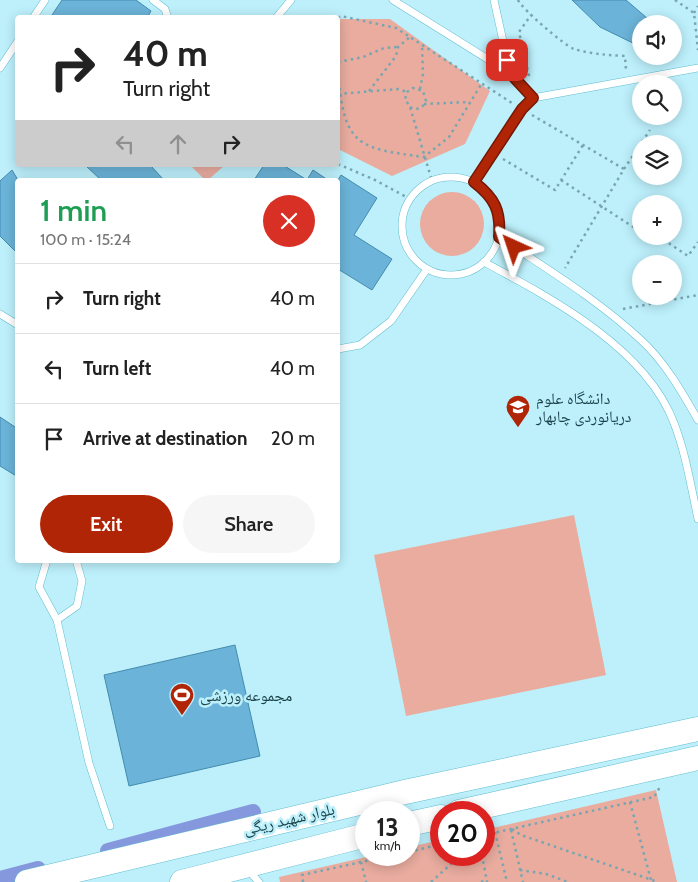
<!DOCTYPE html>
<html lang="en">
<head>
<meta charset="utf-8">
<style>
  body { margin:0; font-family:Cabin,"Noto Naskh Arabic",sans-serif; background:#f6f6f6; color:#222; height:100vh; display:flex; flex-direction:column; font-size:19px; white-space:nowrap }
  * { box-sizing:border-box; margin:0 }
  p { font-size:16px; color:#767676 }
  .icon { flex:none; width:28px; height:28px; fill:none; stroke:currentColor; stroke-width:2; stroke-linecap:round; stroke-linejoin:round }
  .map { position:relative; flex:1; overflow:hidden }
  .sheet { position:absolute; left:15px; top:178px; width:325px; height:385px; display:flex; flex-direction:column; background:#fff; border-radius:5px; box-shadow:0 2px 12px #0003 }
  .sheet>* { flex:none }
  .banner { position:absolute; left:15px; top:15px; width:325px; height:152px; border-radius:5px; box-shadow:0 2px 12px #0003; background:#fff; color:#222; overflow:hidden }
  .fabs { position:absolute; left:632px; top:15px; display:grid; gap:10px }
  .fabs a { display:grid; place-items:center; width:50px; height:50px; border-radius:50%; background:#fff; box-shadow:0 2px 12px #0003; font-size:25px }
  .speed { position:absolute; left:355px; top:801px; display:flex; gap:10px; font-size:25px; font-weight:700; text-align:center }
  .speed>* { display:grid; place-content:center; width:65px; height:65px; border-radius:50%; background:#fff; box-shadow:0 2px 12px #0003; line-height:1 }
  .speed small { font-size:12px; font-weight:400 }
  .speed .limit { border:8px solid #d22; background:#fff; color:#111 }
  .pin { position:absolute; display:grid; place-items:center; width:42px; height:42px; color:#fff; margin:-21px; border-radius:10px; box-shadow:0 2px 8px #0006 }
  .me { position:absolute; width:55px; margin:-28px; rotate:318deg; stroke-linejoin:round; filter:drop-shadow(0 0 4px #0008) }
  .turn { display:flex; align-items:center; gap:18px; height:105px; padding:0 25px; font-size:22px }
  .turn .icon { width:65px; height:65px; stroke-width:2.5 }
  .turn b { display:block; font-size:35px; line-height:42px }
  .lanes { display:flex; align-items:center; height:48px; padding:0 25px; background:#0003; justify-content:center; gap:25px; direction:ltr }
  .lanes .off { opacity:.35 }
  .round { display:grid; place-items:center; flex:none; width:52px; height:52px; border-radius:26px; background:#f6f6f6 }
  .summary { display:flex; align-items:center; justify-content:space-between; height:85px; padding:0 25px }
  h1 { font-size:30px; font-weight:600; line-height:38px; color:#1e9e55 }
  .cta { display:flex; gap:10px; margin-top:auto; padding:10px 25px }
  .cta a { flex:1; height:58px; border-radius:30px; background:#b12507; color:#fff; font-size:20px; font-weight:600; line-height:58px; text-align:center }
  .cta a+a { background:#f6f6f6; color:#222 }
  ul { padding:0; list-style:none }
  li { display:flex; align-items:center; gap:15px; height:70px; padding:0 25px; border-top:1px solid #e0e0e0 }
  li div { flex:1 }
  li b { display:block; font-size:19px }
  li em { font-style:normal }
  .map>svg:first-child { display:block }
</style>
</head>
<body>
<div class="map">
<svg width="698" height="882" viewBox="0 0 698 882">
  <rect width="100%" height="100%" fill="#bdf0fb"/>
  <g fill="#e9ac9f">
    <path d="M 338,19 L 390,19 L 490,91 L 465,144 L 392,176 L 338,149 Z"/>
    <path d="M 190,165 L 225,165 L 208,180 L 205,180 Z"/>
    <circle cx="452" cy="224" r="32"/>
    <path d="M 574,515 L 606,675 L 406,716 L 374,555 Z"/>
    <path d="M 656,790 L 677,882 L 280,882 L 279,877 L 375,855 L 409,855 L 409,847 L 441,840 L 441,855 L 484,855 L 484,830 Z"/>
  </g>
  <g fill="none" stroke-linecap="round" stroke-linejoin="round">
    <g stroke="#8698dd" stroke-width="16">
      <path d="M 108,851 L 253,812"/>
      <path d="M 0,879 L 38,869"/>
    </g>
  </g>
  <g fill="#6bb3d8" stroke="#448caf">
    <path d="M 62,0 L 136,0 L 151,11 L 147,18 L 50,18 Z"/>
    <path d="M 572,0 L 626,0 L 654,24 L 641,24 L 641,47 L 600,27 Z"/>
    <path d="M 85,165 L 150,165 L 164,180 L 101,180 Z"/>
    <path d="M 264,165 L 283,165 L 307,180 L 313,170 L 328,180 L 254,180 Z"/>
    <path d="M 12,170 L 18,180 L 18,254 L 0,236 L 0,181 Z"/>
    <path d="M 341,175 L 377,198 L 354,235 L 392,259 L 372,290 L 338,269 L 338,180 Z"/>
    <path d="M 0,417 L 18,429 L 18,477 L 0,466 Z"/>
    <path d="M 235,645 L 260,756 L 129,786 L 104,675 Z"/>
  </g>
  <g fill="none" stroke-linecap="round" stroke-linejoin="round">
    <defs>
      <g id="lane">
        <path d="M 153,0 L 165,9 L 168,18"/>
        <path d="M 393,0 L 510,73 L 533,98 L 522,109 L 474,182"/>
        <path d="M 494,0 L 510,73"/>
        <path d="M 33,18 L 45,0"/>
        <path d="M 276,18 L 291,0"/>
        <path d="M 0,68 L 18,41"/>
        <path d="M 533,98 L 698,68"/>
        <circle cx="451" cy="226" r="49"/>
        <path d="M 499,237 C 547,269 598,300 641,340 C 665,362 682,392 698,420"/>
        <path d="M 484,262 C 551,298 646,348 674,423 C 686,454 691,487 698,519"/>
        <path d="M 0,314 L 18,325"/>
        <path d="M 338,349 L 360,345 L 391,321 L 427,269"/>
        <path d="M 47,560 L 39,587 L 57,620 L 89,763 L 110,826"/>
        <path d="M 57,620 L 77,606 L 82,581 L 76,560"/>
        <path d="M 247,869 L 259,882"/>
      </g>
      <g id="highway">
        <path d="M 459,812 L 698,758"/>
        <path d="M 409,824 L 441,817"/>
        <path d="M 27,882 L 405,792 L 698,729"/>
        <path d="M 182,882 L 366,835"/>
      </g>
    </defs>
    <use href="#lane" stroke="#62bdcf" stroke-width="8"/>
    <use href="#highway" stroke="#62bdcf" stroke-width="25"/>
    <g stroke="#78a6b0" stroke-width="2.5" stroke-dasharray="2.5 4" stroke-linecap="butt">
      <path d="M 518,0 C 522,9 565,46 574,49 C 591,54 607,55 625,56 L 626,70"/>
      <path d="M 675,0 L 694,13 L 698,50"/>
      <path d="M 694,13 L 698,6"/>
      <path d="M 338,18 L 341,16 L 396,28 L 512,103"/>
      <path d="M 338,62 L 363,57 L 384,48 L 398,47"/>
      <path d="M 338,75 C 345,146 357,148 424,157 L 449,137 L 482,83"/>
      <path d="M 529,76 L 519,32 L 531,15"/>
      <path d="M 420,89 L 423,74 L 422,46"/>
      <path d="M 369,91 L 396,56 L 398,47 L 410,37"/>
      <path d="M 338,94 L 398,89 L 407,92"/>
      <path d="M 424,104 L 470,102"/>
      <path d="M 410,107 C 417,111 423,108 426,101 L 423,91 L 413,88 L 407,92 L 405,99 L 410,107 L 432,181"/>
      <path d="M 532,115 L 624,169 L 565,268"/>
      <path d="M 503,159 L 555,190 L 583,145"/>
      <path d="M 338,164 L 375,180 L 410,199"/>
      <path d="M 624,169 L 650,130"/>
      <path d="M 561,180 L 641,232"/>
      <path d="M 658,236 L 688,256 L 698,242"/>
      <path d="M 623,309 L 698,295"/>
      <path d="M 630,802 L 651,880"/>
      <path d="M 512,829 L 521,835 L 658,882"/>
      <path d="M 511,830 L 523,882"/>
      <path d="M 495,832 L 507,882"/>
      <path d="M 484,835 L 654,797 L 660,787"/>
      <path d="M 409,852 L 441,844"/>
      <path d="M 482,855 L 487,882"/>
      <path d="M 361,862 L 366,882"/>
      <path d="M 520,870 L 546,874 L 568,882"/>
      <path d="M 303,882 L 302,875 L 393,855"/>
      <path d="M 431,882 L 461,855"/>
      <path d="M 481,882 L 487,880"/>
    </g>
    <use href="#lane" stroke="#fff" stroke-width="7"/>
    <use href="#highway" stroke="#fff" stroke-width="24"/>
  </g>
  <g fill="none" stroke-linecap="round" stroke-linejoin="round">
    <defs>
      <path id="route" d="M 507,60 L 510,73 L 533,98 L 522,109 L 474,182 C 495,198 501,211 499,237 L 514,247"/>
    </defs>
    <use href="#route" stroke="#731805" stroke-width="12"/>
    <use href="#route" stroke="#b12507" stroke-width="9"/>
  </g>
  <defs>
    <symbol id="university-pin" viewBox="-11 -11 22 30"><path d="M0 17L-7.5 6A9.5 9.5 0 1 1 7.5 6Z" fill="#b12507" stroke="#bdf0fb"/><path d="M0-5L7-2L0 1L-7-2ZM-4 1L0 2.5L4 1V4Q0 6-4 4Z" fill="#fff"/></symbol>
    <symbol id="stadium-pin" viewBox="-11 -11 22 30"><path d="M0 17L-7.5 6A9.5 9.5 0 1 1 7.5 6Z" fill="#b12507" stroke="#bdf0fb"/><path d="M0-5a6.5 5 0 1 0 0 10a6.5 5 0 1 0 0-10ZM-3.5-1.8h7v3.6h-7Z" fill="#fff"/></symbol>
  </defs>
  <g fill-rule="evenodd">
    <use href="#university-pin" x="504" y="393" width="28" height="38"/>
    <use href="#stadium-pin" x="168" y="681" width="28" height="38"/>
  </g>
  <g text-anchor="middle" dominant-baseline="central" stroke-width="5" stroke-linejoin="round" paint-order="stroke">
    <g font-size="16" fill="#1b4249" stroke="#bdf0fb" text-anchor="start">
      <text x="536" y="398">دانشگاه علوم<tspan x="536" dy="18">دریانوردی چابهار</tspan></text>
      <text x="200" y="695">مجموعه ورزشی</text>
    </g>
    <g font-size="16" fill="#1b4249" stroke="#bdf0fb">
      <text transform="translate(289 819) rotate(-13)">بلوار شهید ریگی</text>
    </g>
  </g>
</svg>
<div class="fabs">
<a><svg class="icon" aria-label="sound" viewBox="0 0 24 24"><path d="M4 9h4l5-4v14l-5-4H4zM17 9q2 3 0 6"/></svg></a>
<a><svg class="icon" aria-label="search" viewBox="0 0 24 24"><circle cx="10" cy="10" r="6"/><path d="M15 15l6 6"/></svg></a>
<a><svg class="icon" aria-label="layers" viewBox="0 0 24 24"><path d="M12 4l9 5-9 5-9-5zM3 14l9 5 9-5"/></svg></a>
<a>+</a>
<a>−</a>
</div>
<div class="speed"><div>13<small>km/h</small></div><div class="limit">20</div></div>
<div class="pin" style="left:507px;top:60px;background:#d93025"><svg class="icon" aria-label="arrive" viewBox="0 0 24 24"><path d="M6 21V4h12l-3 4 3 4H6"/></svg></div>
<svg class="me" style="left:514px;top:247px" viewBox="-20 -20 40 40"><path d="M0-17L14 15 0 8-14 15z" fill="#b12507" stroke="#fff" stroke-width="4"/></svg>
<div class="banner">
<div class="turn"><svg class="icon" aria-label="right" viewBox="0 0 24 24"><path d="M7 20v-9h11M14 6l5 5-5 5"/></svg><div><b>40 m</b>Turn right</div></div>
<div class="lanes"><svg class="icon off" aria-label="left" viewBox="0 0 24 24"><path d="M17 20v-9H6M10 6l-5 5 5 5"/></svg><svg class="icon off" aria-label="ahead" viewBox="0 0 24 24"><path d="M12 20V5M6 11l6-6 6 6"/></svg><svg class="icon" aria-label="right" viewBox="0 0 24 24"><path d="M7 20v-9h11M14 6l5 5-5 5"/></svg></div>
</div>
<section class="sheet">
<div class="summary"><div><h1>1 min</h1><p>100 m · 15:24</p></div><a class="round" style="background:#d93025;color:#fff"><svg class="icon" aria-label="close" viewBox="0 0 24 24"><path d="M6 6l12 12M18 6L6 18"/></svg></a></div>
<ul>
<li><svg class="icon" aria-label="right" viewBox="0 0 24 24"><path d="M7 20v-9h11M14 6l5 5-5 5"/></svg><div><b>Turn right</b></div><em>40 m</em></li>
<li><svg class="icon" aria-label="left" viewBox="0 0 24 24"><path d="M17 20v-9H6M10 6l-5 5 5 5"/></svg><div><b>Turn left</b></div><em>40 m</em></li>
<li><svg class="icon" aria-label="arrive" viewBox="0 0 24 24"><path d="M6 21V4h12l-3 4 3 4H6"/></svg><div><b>Arrive at destination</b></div><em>20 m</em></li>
</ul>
<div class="cta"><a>Exit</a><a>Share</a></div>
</section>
</div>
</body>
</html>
